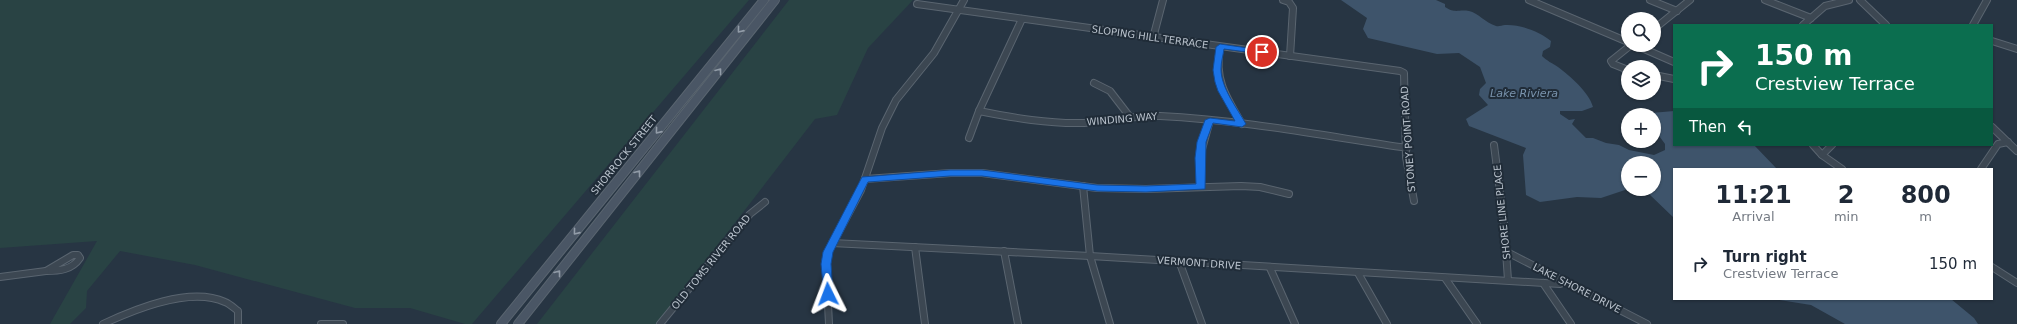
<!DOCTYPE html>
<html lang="en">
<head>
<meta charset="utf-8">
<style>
  body { margin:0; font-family:"DejaVu Sans",sans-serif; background:#f2f2f3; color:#1f2937; height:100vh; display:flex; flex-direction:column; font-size:15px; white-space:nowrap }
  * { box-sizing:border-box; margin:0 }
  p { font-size:13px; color:#747a83 }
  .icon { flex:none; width:22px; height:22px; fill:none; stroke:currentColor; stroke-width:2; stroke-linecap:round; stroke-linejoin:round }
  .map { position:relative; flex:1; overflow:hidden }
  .side { position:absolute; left:1673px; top:168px; width:320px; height:132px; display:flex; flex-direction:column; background:#fff; border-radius:0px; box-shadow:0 1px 3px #0004 }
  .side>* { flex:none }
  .hud { position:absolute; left:1673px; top:24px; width:320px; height:122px; border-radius:0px; box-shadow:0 1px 3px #0004; background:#0b6e4f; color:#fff; overflow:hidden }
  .tools { position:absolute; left:1621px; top:12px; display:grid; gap:8px }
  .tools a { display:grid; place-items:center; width:40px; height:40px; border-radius:50%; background:#fff; box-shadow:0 1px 3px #0004; font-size:20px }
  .pin { position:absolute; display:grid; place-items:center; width:34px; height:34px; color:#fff; margin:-17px; border:2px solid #fff; border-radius:50%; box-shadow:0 1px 4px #0007 }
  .me { position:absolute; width:44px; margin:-22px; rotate:357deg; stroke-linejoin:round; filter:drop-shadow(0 0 3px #0008) }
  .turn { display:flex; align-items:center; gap:14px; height:84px; padding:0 16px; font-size:18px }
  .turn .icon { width:52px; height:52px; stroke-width:2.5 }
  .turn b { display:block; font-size:28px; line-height:34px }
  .then { display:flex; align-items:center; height:38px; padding:0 16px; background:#0003; gap:8px; font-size:15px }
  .eta { display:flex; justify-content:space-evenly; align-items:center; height:68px; text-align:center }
  .eta b { font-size:24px; font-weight:600; line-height:28px }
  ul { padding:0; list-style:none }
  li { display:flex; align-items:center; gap:12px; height:56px; padding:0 16px }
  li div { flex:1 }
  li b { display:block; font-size:15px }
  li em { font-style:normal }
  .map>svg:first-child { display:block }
</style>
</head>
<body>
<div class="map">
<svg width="2017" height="324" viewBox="0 0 2017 324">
  <rect width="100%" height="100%" fill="#273543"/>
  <g fill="#294344">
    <path d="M 0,0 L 749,0 L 472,324 L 465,324 L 410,308 L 355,308 L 195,265 L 120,251 L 87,291 L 86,308 L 70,324 L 50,324 L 97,241 L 0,248 Z"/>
    <path d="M 789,0 L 913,0 L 868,48 L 837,115 L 815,119 L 657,324 L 537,324 Z"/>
  </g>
  <g fill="#3e546b">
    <path d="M 1341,0 L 1436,0 L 1445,4 L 1445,7 C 1456,14 1458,9 1469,11 C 1478,13 1486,23 1496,26 C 1499,27 1502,25 1505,25 C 1520,24 1540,32 1551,41 L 1550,47 L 1543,51 L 1542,56 C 1547,61 1552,63 1558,67 C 1570,76 1589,92 1593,107 L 1582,111 L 1560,111 L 1560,114 L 1569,120 L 1575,119 L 1572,124 L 1586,138 L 1593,138 L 1606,143 L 1619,145 L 1629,150 L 1654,155 L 1665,150 L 1665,144 L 1654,129 L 1654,115 L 1632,115 L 1630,113 L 1637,111 L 1651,113 L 1674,111 L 1674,145 L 1754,145 L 1777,169 L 1674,169 L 1674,218 L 1648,193 L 1630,189 L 1654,189 L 1654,163 L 1628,163 L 1628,189 L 1601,198 L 1577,197 L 1540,202 L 1526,195 L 1523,155 L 1526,148 L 1469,126 L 1466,119 L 1488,105 L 1479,95 L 1480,89 L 1486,83 L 1480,67 L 1459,53 L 1437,54 L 1368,38 L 1363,29 L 1367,18 Z"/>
    <path d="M 1774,299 L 1951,299 L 1974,318 L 1978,324 L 1845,324 L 1811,305 Z"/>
  </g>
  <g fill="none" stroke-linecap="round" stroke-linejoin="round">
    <defs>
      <g id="street">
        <path d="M 1283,0 L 1289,2 L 1293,8 L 1290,56"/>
        <path d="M 1529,0 L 1628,42"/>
        <path d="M 1650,0 L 1677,11"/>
        <path d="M 1765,0 L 1811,18"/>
        <path d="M 1860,0 L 1886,25"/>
        <path d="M 917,4 L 1400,71 L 1404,73 L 1406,157 L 1414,201"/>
        <path d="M 1803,25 L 1825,6 L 1849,0"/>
        <path d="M 1973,25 L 1987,0"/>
        <path d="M 1654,29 L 1690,0"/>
        <path d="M 1153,38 L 1163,0"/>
        <path d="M 1992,41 L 2017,49"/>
        <path d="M 1635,45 L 1674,62"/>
        <path d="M 1220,47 C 1214,79 1226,97 1242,124"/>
        <path d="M 1628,70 L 1613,64 L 1611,61 L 1631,45"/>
        <path d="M 1654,75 L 1674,79"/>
        <path d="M 1094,83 L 1110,91 L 1130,117"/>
        <path d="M 979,111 C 1014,118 1049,124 1084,123 C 1110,121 1134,115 1160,116 C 1243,120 1325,136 1407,148"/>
        <path d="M 1992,127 L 2017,151"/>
        <path d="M 969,138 L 979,111 L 1022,19"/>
        <path d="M 1494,145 L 1504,223 L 1508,280"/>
        <path d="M 1813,145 L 1822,155 L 1842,169"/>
        <path d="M 1822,155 L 1832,145"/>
        <path d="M 1981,169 L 1998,144 L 2008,142"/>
        <path d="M 865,179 L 951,173 L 982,173 L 1097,188 L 1146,189 L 1241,186 L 1260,187 L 1289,194"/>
        <path d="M 1083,186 L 1090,256 L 1110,324"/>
        <path d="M 1201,187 L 1201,153 L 1210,120"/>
        <path d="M 832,243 L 1090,256 L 1560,284 L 1565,282"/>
        <path d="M 915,247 L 925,324"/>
        <path d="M 1004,251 L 1018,324"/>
        <path d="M 1507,252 L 1647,324"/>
        <path d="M 73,255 L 78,255 L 80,258 C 72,270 59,271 46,271 Z"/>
        <path d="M 1179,261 L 1202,324"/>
        <path d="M 1992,267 L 2017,283"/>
        <path d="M 1270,268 L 1295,324"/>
        <path d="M 1358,273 L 1387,324"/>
        <path d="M 0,277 L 46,271"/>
        <path d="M 1445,278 L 1477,324"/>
        <path d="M 1543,283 L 1571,324"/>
        <path d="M 103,324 C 135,309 190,286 225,302 C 230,304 234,308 238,311 L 238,324"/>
        <path d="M 321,324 L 343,324"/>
        <path d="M 660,324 L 750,214 L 765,202"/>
        <path d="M 829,324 L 826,264 L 828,252 L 861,190 L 882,128 L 896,100 L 934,53 L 964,0"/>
      </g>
      <g id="secondary">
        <path d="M 501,324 L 764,0"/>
        <path d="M 518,324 L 775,0"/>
      </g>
    </defs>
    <use href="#street" stroke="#5a6570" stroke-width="8"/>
    <use href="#secondary" stroke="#5a6570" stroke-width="10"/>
    <use href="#street" stroke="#3c4752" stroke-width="6"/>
    <use href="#secondary" stroke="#4a5665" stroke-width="8"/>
  </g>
  <defs><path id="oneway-chevron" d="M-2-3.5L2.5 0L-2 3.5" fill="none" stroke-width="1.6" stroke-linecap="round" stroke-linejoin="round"/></defs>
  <g stroke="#929ca8">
    <use href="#oneway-chevron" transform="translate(740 30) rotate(129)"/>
    <use href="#oneway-chevron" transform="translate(719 71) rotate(-52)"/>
    <use href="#oneway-chevron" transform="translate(658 131) rotate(129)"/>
    <use href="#oneway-chevron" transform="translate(638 173) rotate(-52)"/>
    <use href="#oneway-chevron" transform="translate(576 232) rotate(129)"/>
    <use href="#oneway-chevron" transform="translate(558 273) rotate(-52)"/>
  </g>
  <path fill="#1a73e8" stroke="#114b97" d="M 1220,44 L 1262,50 L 1266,52 L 1262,54 L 1224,49 C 1223,56 1221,62 1221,69 C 1221,88 1237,108 1246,124 L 1242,127 L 1213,123 L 1206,142 L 1205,189 L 1146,192 L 1097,191 L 982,176 L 950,176 L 868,182 L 833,252 L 831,264 L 833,294 L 828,298 L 824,297 L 821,264 L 823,252 L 862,177 L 950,170 L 982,170 L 1097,185 L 1146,186 L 1196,184 L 1195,158 L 1197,142 L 1205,120 L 1210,118 L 1235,121 L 1218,91 L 1215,82 L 1213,70 L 1216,47 Z"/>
  <g text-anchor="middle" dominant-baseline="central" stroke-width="4" stroke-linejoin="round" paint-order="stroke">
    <g font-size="10" fill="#b9c2cc" stroke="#202c38">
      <text transform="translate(1150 37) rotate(8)">SLOPING HILL TERRACE</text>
      <text transform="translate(1122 119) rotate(-5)">WINDING WAY</text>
      <text transform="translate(1408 139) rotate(-94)">STONEY POINT ROAD</text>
      <text transform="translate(624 155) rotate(-51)">SHORROCK STREET</text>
      <text transform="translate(1502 212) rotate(-96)">SHORE LINE PLACE</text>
      <text transform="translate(711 262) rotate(-51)">OLD TOMS RIVER ROAD</text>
      <text transform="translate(1199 263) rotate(4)">VERMONT DRIVE</text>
      <text transform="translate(1577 288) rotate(27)">LAKE SHORE DRIVE</text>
    </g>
    <g font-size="11" font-style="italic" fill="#7a94ae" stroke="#202c38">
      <text x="1524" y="93">Lake Riviera</text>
    </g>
  </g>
</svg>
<div class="tools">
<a><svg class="icon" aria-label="search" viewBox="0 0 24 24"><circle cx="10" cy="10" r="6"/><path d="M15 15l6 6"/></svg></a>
<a><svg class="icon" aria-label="layers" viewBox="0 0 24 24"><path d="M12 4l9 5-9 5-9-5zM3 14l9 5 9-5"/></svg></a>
<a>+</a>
<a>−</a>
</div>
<div class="pin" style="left:1262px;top:52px;background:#d93025"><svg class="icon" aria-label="arrive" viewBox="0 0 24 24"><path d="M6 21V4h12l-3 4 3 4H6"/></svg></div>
<svg class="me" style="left:828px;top:294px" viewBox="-20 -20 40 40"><path d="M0-17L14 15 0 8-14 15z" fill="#1a73e8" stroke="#fff" stroke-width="4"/></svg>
<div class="hud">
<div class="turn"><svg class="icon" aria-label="right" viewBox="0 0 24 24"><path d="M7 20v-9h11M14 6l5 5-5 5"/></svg><div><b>150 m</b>Crestview Terrace</div></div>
<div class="then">Then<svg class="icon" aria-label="left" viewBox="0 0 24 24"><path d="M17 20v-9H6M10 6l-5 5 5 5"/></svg></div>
</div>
<section class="side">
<div class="eta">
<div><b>11:21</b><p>Arrival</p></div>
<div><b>2</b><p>min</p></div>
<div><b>800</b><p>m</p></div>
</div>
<ul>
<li><svg class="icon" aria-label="right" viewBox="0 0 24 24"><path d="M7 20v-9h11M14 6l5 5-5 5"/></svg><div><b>Turn right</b><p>Crestview Terrace</p></div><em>150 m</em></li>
</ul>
</section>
</div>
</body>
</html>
